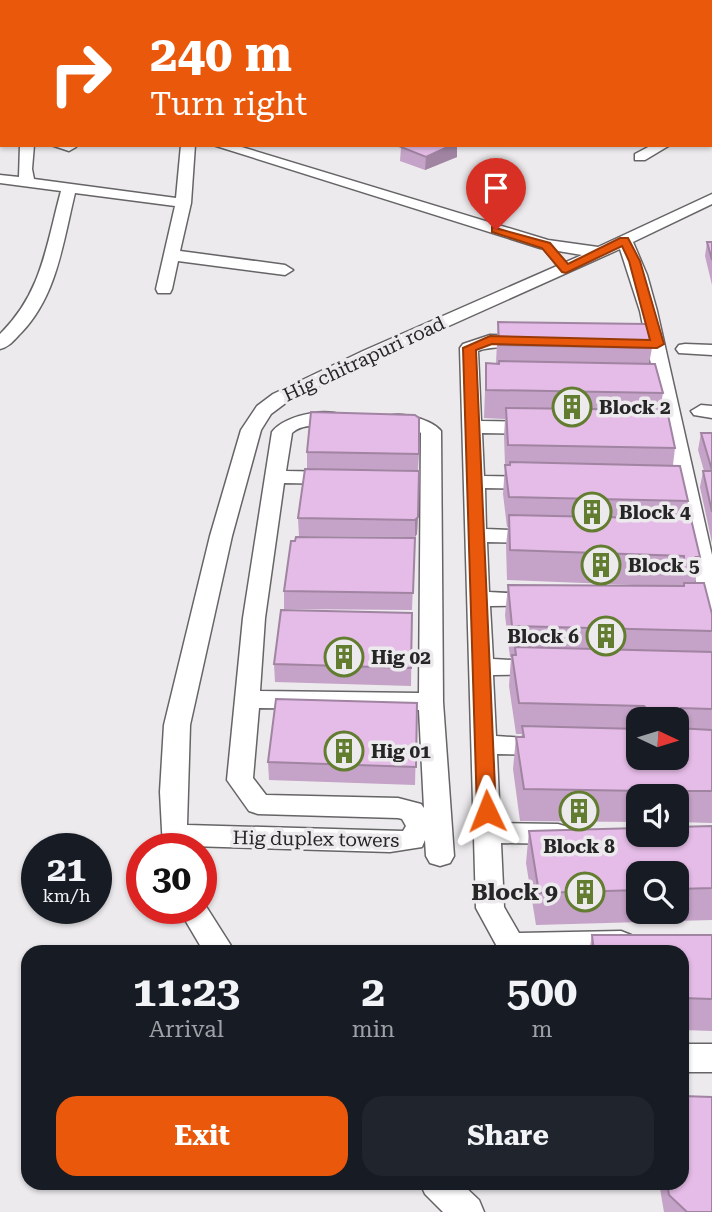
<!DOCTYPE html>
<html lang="en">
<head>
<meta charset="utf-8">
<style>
  body { margin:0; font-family:"Roboto Serif",serif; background:#20242c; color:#f1f3f6; height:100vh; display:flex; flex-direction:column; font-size:26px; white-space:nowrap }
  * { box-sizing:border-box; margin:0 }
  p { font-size:23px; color:#9ea1a6 }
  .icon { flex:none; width:38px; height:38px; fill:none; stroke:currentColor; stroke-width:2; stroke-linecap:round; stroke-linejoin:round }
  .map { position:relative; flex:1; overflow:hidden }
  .sheet { position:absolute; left:21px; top:945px; width:668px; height:245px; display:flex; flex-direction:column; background:#171b24; border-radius:21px; box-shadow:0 2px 5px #0004 }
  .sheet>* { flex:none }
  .guide { position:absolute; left:0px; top:0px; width:712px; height:147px; box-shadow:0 2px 5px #0004; background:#ea580c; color:#fff; overflow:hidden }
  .needle { width:46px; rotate:94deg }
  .buttons { position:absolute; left:626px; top:707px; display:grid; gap:14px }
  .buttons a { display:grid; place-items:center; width:63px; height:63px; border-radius:14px; background:#171b24; box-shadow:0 2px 5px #0004; font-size:35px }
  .speed { position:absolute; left:21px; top:833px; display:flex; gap:14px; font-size:35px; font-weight:700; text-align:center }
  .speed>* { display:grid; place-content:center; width:91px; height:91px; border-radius:50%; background:#171b24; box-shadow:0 2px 5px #0004; line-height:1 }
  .speed small { font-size:18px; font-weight:400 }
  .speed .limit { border:10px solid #d22; background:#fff; color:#111 }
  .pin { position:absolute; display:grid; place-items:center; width:60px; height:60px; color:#fff; margin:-72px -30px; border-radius:50% 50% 50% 0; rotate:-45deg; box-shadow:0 0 7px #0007 }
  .pin .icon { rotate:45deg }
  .me { position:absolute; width:77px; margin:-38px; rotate:358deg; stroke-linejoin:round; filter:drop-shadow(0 0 5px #0008) }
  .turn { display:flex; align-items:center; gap:24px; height:147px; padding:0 35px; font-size:32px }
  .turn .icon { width:91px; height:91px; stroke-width:2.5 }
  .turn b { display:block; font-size:49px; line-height:60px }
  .eta { display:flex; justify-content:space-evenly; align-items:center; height:119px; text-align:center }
  .eta b { font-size:42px; font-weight:700; line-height:49px }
  .cta { display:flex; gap:14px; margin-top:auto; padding:14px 35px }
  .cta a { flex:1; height:80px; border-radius:21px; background:#ea580c; color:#fff; font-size:28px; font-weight:700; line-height:80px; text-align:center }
  .cta a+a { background:#20242c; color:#f1f3f6 }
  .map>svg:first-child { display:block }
</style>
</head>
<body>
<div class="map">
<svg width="712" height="1212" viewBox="0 0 712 1212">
  <rect width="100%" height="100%" fill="#eceaed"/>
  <path fill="#ac85ae" d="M 0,0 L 596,0 L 622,2 L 2,2 L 2,20 Z"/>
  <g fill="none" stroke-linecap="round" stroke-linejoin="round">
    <defs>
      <g id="minor">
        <rect x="710" y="35" width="2" height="8"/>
        <path d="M 0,70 L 2,71 L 2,79 L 0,78 Z"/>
        <path d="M 710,119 L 712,119 L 710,128 Z"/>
        <rect x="0" y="134" width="2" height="8"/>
        <path d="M 20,145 L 34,145 L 32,169 L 34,179 L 176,198 L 181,145 L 195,145 L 191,203 L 180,251 L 285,265 L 293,270 L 285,275 L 178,261 L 172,289 L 170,293 L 158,293 L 156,289 L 175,206 L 75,193 C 63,242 57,296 21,333 C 14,340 9,347 0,349 L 0,334 C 42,293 46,246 61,191 L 0,183 L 0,175 L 19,177 Z"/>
        <path d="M 51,145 L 75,145 L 76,147 L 69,151 Z"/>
        <path d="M 213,145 L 235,145 L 548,240 L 598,247 L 712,194 L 712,204 L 633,242 L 647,275 L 657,311 L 712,555 L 712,614 L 704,612 L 701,607 L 640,311 L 620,249 L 375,359 L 287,402 L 271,414 L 261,430 L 232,536 L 190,725 L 187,825 L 403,831 L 406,826 L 402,819 L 398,818 L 258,814 L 249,811 L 227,780 L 243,618 L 272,432 C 285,414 336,404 351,421 C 338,435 310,417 292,433 L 286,471 L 334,472 L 341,474 L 344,478 L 341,482 L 334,484 L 284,483 L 265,618 L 260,691 L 419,693 L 421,433 L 416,429 L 383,425 L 380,421 C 392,408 431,418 441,431 L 443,702 L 454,856 L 450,863 L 440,866 L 430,863 L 426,856 L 425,840 L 422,847 L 390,852 L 190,846 L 191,849 L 163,849 L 160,792 L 164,725 L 210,536 L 241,430 L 257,406 L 273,394 L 363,351 L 582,255 L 540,248 ZM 259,708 L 419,710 L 424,808 L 421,804 L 398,798 L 266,795 L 253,778 Z"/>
        <path d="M 652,145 L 670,145 L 645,160 L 635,160 L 635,154 Z"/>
        <path d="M 490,335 L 528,336 L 537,341 C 528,350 495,344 478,351 L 481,421 L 535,422 L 545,428 L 535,434 L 482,433 L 484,476 L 535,477 L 542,479 L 545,483 L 542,487 L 535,489 L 485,488 L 486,529 L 537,531 L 545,532 L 548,537 L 545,542 L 537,543 L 487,542 L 489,592 L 545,595 L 548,600 L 545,605 L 490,606 L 493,659 L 549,662 L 553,668 L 549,674 L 493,675 L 496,736 L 554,740 L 558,746 L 554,752 L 545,755 L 497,754 L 500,823 L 558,824 L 568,827 L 572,834 L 568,841 L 558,844 L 501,843 L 504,907 L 519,933 L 621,931 L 631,935 L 636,943 L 629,952 L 500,952 L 476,908 L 460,348 L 463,344 Z"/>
        <path d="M 685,344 L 712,345 L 712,355 L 679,353 L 676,349 L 679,345 Z"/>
        <path d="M 701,405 L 712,406 L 712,418 L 694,415 L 691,411 Z"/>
        <path d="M 202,900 L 235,952 L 204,952 L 178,908 L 201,908 Z"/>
        <rect x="682" y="1044" width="30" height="28"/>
        <path d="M 420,1183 L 461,1183 L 479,1200 L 484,1212 L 443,1212 L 425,1194 Z"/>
      </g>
    </defs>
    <use href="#minor" stroke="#666466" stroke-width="3"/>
    <use href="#minor" fill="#fff" fill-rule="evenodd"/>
  </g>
  <g fill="#c5a2c7" fill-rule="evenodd">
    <path d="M 401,147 L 457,157 L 425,170 L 400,161 Z"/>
    <path d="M 707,242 L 712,242 L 712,285 L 705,256 Z"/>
    <path d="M 498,322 L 652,348 L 649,364 L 663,393 L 660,410 L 675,448 L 673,465 L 688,501 L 685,519 L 700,557 L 695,583 L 712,614 L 712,823 L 677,822 L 677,796 L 639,796 L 639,822 L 520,821 L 513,769 L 516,737 L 521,737 L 522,734 L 516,734 L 509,686 L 511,657 L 510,657 L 505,615 L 508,585 L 659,586 L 507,580 L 506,545 L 508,527 L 507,527 L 503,494 L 505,465 L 504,436 L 505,419 L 484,418 L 486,363 L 496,363 ZM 639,719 L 677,719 L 639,758 Z"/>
    <path d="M 701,433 L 712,433 L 712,543 L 700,487 L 703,471 L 704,471 L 698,450 Z"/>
    <path d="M 307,452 L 419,454 L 418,470 L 307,469 Z"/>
    <path d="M 419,471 L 417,534 L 415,537 L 299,536 L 298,518 Z"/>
    <path d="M 415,538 L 412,610 L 284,609 L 284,591 Z"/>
    <path d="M 412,613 L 411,686 L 275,682 L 274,664 Z"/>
    <path d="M 417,703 L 415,785 L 269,780 L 268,762 Z"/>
    <path d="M 712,826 L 712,920 L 536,925 L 526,863 L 529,831 ZM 639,873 L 677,873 L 677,912 L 639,912 Z"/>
    <path d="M 592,935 L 712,935 L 712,1031 L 682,1030 L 682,952 L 589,952 Z"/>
    <path d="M 659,1183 L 682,1183 L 712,1212 L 664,1212 Z"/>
  </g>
  <g fill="#a084a2">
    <path d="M 452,145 L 457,145 L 457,157 L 425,170 L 426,157 Z"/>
    <path d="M 418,517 L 417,534 L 415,537 L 415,520 Z"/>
    <path d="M 683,791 L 677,822 L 677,811 L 681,794 Z"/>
  </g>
  <g fill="#e5bce7" stroke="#a084a2" stroke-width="2">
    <rect x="710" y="100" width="2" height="10"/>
    <path d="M 405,145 L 452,145 L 426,157 L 401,147 Z"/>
    <path d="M 707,242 L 712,242 L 712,260 Z"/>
    <path d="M 498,322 L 647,324 L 652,348 L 499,345 Z"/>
    <path d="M 499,361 L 655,364 L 663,393 L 486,390 L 486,363 L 499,364 Z"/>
    <path d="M 506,408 L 667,410 L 675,448 L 508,445 Z"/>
    <path d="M 311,412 L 415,415 L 419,418 L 419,454 L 307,452 Z"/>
    <path d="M 701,433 L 712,433 L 712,470 Z"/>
    <path d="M 510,462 L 680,466 L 688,501 L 509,497 L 505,465 L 510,465 Z"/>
    <path d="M 305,469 L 419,471 L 418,517 L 415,520 L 298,518 Z"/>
    <path d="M 703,471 L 712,471 L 712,512 Z"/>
    <path d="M 509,515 L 691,519 L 700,557 L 696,557 L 699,564 L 684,564 L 684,556 L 510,550 Z"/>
    <path d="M 296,537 L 415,538 L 413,593 L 284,591 L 291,541 L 295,541 Z"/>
    <path d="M 684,583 L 704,583 L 712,614 L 712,631 L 512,626 L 508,585 L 684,586 Z"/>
    <path d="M 281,610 L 412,613 L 411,668 L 274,664 Z"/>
    <path d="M 515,647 L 712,652 L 712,709 L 681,708 L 680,724 L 677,725 L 677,719 L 648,719 L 647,709 L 644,706 L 519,703 L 512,655 L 516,655 Z"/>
    <path d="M 276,699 L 417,703 L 416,767 L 268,762 Z"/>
    <path d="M 522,726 L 639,729 L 639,758 L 677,758 L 677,728 L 712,730 L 712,791 L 683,791 L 681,794 L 647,795 L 645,791 L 524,789 L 516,737 L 524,737 Z"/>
    <path d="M 712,826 L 712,888 L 677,889 L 677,873 L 639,873 L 639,890 L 539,893 L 529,831 L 639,828 L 639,835 L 677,835 L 677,827 Z"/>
    <path d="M 592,935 L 712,935 L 712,999 L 682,998 L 682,952 L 594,952 Z"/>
    <path d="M 682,1096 L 712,1097 L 712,1212 L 687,1212 L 669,1195 L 667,1183 L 682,1183 Z"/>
  </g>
  <path fill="#ea580c" stroke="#983908" stroke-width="2" d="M 492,227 L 550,243 L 568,264 L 620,238 L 628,238 L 640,261 L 664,344 L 657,348 L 492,344 L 476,350 L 496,811 L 493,816 L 480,816 L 477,811 L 463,348 L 490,336 L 650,340 L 629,261 L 622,246 L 566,273 L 562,272 L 542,248 L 492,232 Z"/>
  <defs>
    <symbol id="building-ring" viewBox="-11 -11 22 22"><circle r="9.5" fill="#eceaed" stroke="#627c30" stroke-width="1.5"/><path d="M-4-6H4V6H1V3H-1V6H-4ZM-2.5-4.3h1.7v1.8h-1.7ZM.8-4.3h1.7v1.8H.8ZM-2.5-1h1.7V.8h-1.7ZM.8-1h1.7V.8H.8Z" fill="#627c30"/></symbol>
  </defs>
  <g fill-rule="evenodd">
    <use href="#building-ring" x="550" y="385" width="44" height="44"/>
    <use href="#building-ring" x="570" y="490" width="44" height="44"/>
    <use href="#building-ring" x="579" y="543" width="44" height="44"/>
    <use href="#building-ring" x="584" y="614" width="44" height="44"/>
    <use href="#building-ring" x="322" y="635" width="44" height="44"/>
    <use href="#building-ring" x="322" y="729" width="44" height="44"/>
    <use href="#building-ring" x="557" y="789" width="44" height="44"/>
    <use href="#building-ring" x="563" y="870" width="44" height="44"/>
  </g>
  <g text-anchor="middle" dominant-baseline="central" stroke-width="7" stroke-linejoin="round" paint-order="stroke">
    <g font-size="19" fill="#272627" stroke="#eceaed">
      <text transform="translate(364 359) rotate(-25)">Hig chitrapuri road</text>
      <text transform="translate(316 839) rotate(1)">Hig duplex towers</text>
    </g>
    <g font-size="19" font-weight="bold" fill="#272627" stroke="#eceaed" text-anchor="start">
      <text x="599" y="407">Block 2</text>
      <text x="619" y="512">Block 4</text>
      <text x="628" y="565">Block 5</text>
      <text x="579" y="636" text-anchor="end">Block 6</text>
      <text x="371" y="657">Hig 02</text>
      <text x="371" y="751">Hig 01</text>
      <text x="579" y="846" text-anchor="middle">Block 8</text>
    </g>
    <g font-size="23" font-weight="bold" fill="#272627" stroke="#eceaed" text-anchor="end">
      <text x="558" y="892">Block 9</text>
    </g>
  </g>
</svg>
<div class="buttons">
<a><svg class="needle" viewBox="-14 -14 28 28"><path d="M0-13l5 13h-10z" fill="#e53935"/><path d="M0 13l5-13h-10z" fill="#9ea1a6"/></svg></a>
<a><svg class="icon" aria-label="sound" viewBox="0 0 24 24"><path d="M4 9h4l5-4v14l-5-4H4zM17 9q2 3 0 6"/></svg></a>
<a><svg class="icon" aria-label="search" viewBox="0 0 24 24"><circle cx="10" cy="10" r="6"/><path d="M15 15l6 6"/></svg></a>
</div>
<div class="speed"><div>21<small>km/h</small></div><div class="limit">30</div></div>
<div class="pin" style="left:496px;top:230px;background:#d93025"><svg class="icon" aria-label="arrive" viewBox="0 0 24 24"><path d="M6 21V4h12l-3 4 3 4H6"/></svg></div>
<svg class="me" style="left:487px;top:811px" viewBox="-20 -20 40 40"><path d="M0-17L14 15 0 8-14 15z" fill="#ea580c" stroke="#fff" stroke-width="4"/></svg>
<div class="guide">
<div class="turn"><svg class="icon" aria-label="right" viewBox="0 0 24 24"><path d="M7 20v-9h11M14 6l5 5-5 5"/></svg><div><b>240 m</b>Turn right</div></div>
</div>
<section class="sheet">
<div class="eta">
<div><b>11:23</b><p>Arrival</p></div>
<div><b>2</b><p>min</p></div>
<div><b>500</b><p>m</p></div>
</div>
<div class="cta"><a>Exit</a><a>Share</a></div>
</section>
</div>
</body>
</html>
